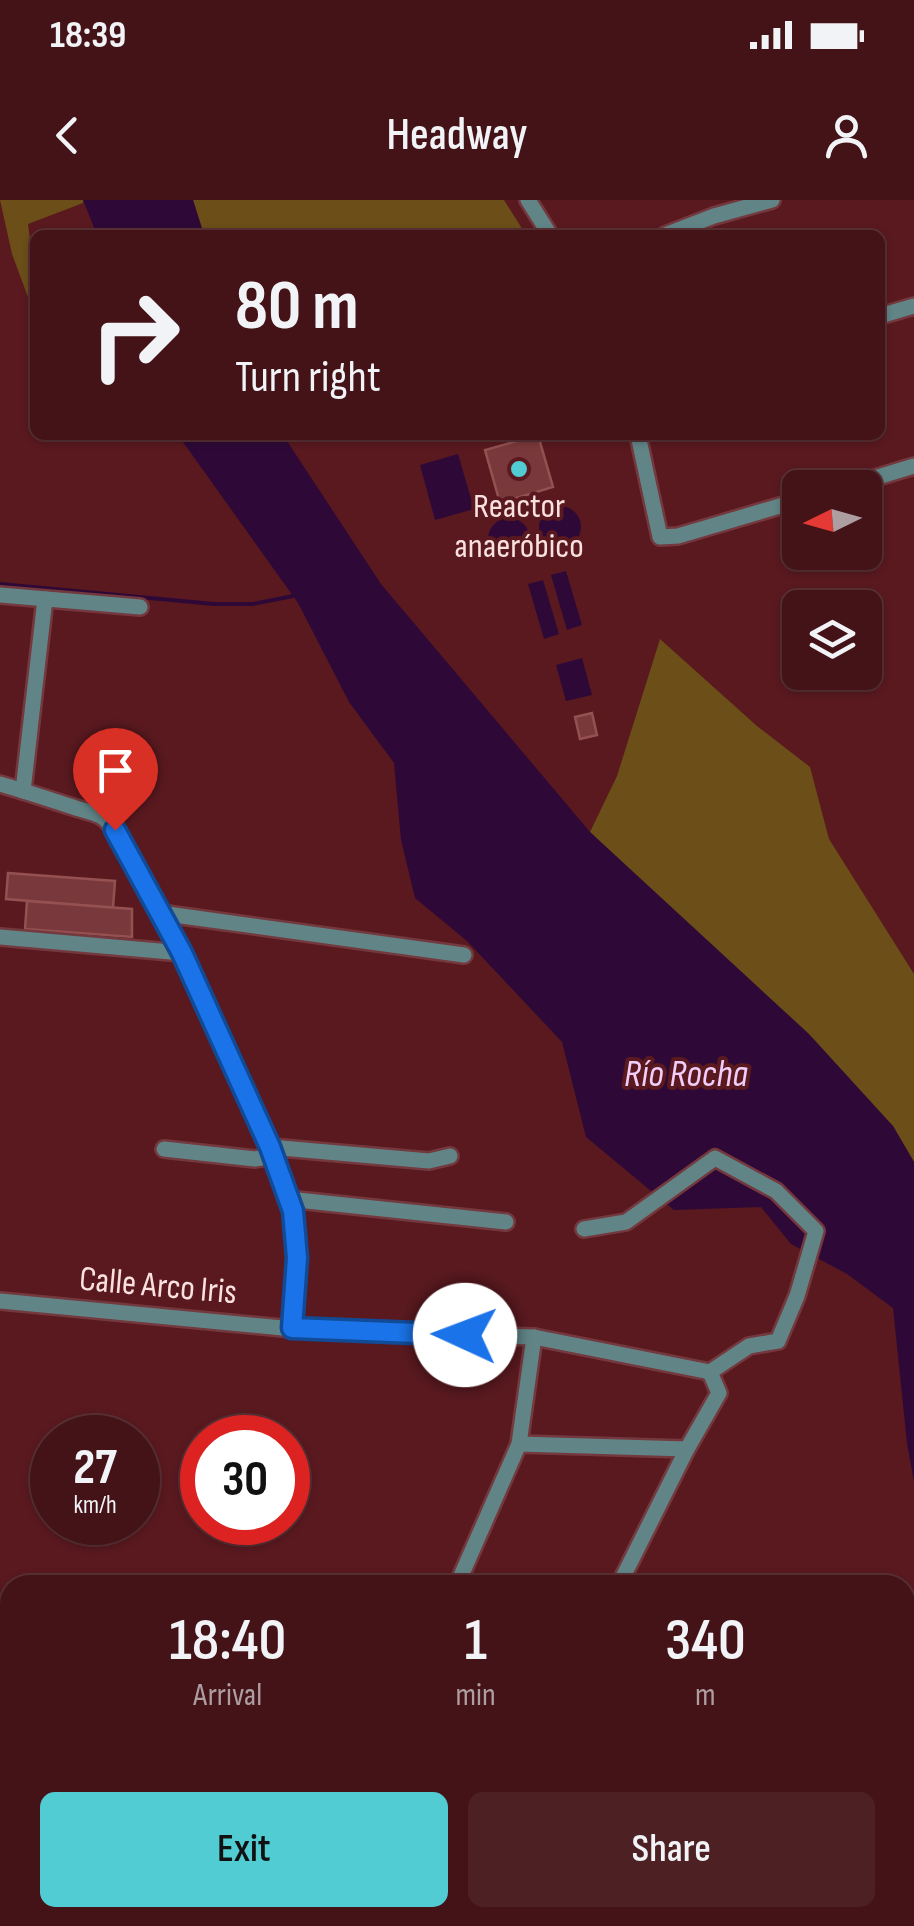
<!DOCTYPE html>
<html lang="en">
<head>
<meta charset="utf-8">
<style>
  body { margin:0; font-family:"Sofia Sans Condensed",sans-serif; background:#4d2024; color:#f1f3f6; height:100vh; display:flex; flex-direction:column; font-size:38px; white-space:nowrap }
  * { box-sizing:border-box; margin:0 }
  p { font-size:32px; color:#af9ea1 }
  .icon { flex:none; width:55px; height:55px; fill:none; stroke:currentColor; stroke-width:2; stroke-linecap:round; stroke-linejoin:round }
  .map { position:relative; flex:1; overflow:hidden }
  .panel { position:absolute; left:0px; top:1375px; width:915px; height:352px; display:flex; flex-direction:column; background:#431317; border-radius:30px 30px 0 0; box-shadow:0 2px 8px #0004,0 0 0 2px #5b3236 }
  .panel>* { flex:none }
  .banner { position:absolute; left:30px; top:30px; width:855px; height:210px; border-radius:15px; box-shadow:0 2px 8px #0004,0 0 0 2px #5b3236; background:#431317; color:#f1f3f6; overflow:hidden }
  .needle { width:65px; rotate:265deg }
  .fabs { position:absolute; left:782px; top:270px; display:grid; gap:20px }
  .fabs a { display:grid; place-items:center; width:100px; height:100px; border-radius:15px; background:#431317; box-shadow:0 2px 8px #0004,0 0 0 2px #5b3236; font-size:50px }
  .speed { position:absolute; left:30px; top:1215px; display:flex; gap:20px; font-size:50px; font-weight:700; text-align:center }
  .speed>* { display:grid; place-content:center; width:130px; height:130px; border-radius:50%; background:#431317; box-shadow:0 2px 8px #0004,0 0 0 2px #5b3236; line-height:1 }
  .speed small { font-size:25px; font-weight:400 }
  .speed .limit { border:15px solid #d22; background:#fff; color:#111 }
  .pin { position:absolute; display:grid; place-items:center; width:85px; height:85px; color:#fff; margin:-102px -42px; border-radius:50% 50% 50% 0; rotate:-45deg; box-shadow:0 0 10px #0007 }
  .pin .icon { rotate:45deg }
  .me { position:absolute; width:110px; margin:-55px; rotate:272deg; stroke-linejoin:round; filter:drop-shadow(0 0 8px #0008) }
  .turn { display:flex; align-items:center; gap:35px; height:210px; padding:0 40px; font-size:45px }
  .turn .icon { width:130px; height:130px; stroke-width:2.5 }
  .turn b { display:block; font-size:70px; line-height:85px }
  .eta { display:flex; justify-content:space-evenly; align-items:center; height:170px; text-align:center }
  .eta b { font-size:60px; font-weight:600; line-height:70px }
  .primary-button { display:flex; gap:20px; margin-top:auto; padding:20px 40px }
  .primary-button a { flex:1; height:115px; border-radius:15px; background:#51ccd2; color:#111; font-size:40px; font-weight:600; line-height:115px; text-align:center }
  .primary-button a+a { background:#4d2024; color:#f1f3f6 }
  .status { display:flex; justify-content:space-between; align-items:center; height:70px; padding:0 50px; background:#431317; direction:ltr }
  .status svg { height:28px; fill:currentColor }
  header { display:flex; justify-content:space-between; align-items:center; height:130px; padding:0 40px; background:#431317; font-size:45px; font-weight:600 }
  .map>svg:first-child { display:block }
</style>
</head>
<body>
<div class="status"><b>18:39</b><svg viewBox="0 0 49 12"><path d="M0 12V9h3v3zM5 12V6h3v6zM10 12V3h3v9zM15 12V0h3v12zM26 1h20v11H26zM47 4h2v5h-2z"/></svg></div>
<header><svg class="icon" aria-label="back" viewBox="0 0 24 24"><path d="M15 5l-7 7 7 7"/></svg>Headway<svg class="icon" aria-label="person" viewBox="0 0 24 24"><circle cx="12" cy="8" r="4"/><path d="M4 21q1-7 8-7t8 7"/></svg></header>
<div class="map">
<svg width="914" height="1726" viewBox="0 0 914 1726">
  <rect width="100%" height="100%" fill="#59191f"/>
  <g fill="#6b4e18">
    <path d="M 0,0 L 83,0 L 83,3 L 28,24 L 35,79 L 35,116 L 12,54 Z"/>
    <path d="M 193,0 L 504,0 L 526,35 L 204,35 Z"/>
    <path d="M 660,439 L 757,526 L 810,567 L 829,639 L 914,774 L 914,962 L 893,926 L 590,632 L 617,576 Z"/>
    <path d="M 101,1718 L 216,1718 L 215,1726 L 100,1726 Z"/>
  </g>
  <g fill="#2e0937">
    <path d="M 83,0 L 193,0 L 204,35 L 97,35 Z"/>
    <path d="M 178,235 L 283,235 L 381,384 L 590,632 L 809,834 L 893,926 L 914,962 L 914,1282 L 907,1243 L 893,1108 L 847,1074 L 791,1044 L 761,1007 L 674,1010 L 586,937 L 562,842 L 467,741 L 415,698 L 401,640 L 394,563 L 349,502 L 298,403 Z"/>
    <path d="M 458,254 L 474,309 L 435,320 L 420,265 Z"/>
    <circle cx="560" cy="327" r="21"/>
    <circle cx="509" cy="339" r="21"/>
    <path d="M 566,371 L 582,425 L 567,430 L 551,375 Z"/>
    <path d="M 543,380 L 559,434 L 544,439 L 528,384 Z"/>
    <path d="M 582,458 L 592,495 L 566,501 L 556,465 Z"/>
  </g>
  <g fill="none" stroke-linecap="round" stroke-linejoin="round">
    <path stroke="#2e0937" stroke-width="4" d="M 0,384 L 214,404 L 253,404 L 293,396"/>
  </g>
  <g fill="#79393c" stroke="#955051" stroke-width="2.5">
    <path d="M 538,235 L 553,287 L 500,303 L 485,250 Z"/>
    <path d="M 592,513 L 597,535 L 580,539 L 575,517 Z"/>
    <path d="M 8,673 L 115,681 L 113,708 L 6,699 Z"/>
    <path d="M 27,701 L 132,709 L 132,737 L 25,729 Z"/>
  </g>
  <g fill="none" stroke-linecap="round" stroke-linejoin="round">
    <defs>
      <g id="minor">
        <path d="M 528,0 L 550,35"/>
        <path d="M 665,35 L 714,16 L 772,0"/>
        <path d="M 880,116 L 914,106"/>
        <path d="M 638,235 L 660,337 L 678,336 L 800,300"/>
        <path d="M 842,288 L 914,266"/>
        <path d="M 0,395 L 140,407"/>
        <path d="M 0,584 C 24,591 48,599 73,607 C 81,610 94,612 102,617 C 134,637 285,966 293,1014 C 299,1052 295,1091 293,1129"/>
        <path d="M 23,591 L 45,399"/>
        <path d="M 160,713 L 464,755"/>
        <path d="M 0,737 L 182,753"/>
        <path d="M 270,947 L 429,961 L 450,956"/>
        <path d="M 164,949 L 255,959 L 273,956"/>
        <path d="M 288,999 L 506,1022"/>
        <path d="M 0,1101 L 293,1129 L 534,1137 L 710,1172 L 749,1146 L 778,1141 L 797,1096 L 816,1031 L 776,991 L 715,958 L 626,1022 L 584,1029"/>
        <path d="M 519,1244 L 687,1249"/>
        <path d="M 457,1385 L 519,1244 L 534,1137"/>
        <path d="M 619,1385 L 687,1249 L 719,1193 L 710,1172"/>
        <path d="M 0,1454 L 10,1455"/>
        <path d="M 0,1620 L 10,1621"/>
        <path d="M 905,1715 L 914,1717"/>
        <path d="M 434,1718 L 435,1726"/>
        <path d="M 89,1726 L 89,1718"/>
        <path d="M 224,1726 L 225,1718"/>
      </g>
    </defs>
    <use href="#minor" stroke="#73393e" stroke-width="20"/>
    <use href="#minor" stroke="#618587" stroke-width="15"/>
  </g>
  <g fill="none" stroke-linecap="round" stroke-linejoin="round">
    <defs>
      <path id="route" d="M 115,630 L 182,753 L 270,947 L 293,1011 L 297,1058 L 292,1128 L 465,1135"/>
    </defs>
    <use href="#route" stroke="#114b97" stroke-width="25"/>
    <use href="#route" stroke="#1a73e8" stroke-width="18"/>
  </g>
  <circle fill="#51ccd2" stroke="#59191f" stroke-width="4" cx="519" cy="269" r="10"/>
  <g text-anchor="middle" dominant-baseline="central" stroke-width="8" stroke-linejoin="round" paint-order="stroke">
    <g font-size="35" fill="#fae1e0" stroke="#59191f">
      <text x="519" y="306">Reactor<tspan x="519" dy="40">anaeróbico</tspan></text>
    </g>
    <g font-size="35" fill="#fae1e0" stroke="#59191f">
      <text transform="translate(158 1086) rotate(5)">Calle Arco Iris</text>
    </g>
    <g font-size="38" font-style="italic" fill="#f1cdfa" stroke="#59191f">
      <text x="686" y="874">Río Rocha</text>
    </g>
  </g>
</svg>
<div class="fabs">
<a><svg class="needle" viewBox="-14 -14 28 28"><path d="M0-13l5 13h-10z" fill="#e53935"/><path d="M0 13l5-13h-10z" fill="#af9ea1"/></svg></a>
<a><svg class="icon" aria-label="layers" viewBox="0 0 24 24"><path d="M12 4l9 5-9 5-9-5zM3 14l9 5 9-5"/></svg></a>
</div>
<div class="speed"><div>27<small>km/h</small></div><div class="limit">30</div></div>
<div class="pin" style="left:115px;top:630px;background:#d93025"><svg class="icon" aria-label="arrive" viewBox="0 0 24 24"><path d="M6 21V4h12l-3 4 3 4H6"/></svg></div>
<svg class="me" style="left:465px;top:1135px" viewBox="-20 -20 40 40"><circle r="19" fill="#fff"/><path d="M0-13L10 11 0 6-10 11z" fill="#1a73e8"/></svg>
<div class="banner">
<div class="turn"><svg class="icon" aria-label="right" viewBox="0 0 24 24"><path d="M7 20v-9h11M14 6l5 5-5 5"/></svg><div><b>80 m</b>Turn right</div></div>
</div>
<section class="panel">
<div class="eta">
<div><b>18:40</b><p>Arrival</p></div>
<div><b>1</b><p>min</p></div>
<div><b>340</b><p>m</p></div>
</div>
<div class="primary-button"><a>Exit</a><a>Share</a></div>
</section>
</div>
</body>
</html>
